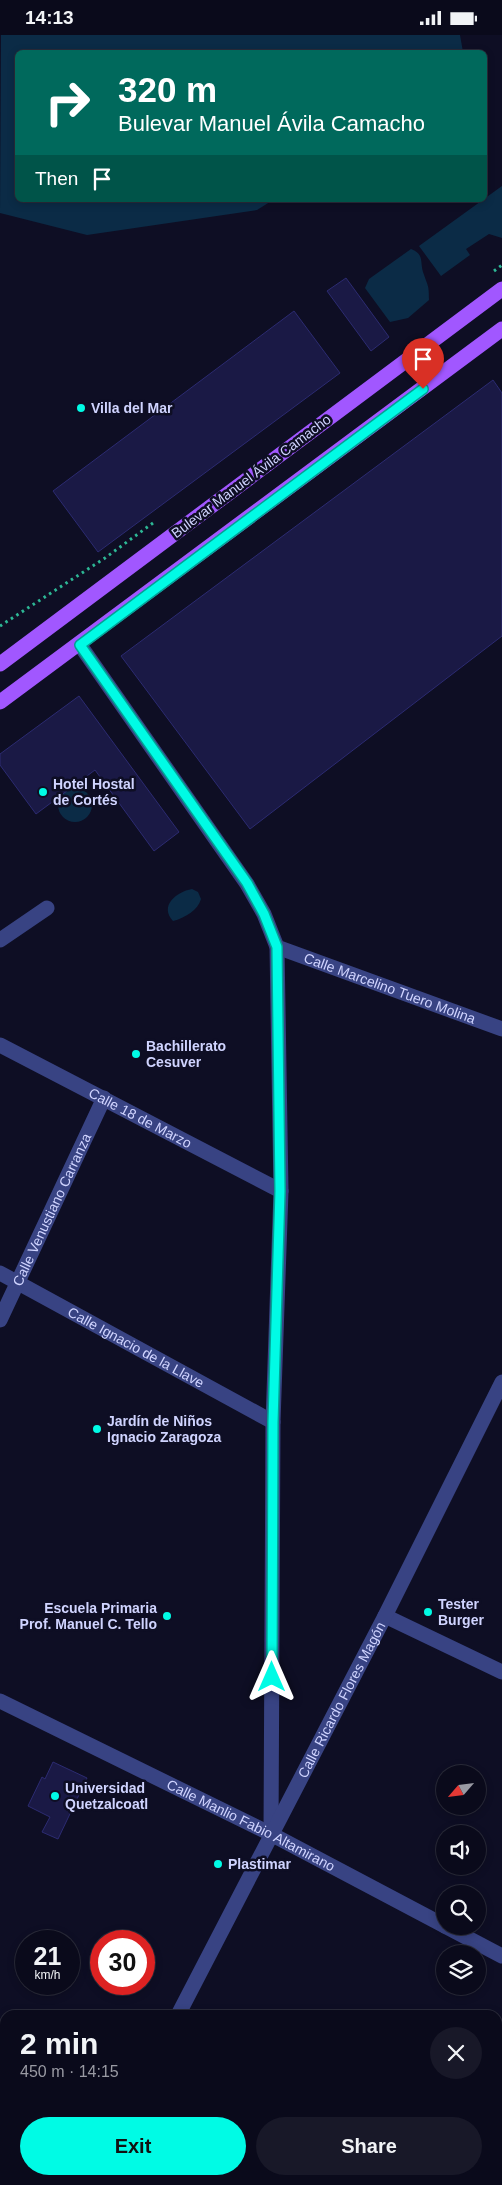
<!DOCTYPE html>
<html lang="en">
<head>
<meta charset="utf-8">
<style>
  body { margin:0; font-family:Helvetica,sans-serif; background:#181828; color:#f1f3f6; height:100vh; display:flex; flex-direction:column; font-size:19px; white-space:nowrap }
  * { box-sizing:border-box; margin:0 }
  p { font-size:16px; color:#999aa3 }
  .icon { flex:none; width:28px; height:28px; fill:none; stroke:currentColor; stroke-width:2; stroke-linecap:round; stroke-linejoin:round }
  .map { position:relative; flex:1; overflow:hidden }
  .details { position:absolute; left:0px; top:1975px; width:502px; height:175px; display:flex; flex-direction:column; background:#0a0a1b; border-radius:15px 15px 0 0; box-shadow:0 2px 8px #0003,0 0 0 1px #2a2b3a }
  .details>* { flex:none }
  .guide { position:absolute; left:15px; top:15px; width:472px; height:152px; border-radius:8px; box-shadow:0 2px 8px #0003,0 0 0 1px #2a2b3a; background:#00695c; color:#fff; overflow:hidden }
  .needle { width:32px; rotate:242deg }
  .fabs { position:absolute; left:436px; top:1730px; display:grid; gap:10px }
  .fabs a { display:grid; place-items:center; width:50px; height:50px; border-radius:50%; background:#0a0a1b; box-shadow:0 2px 8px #0003,0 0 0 1px #2a2b3a; font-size:25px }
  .speed { position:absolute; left:15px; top:1895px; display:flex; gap:10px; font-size:25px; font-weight:700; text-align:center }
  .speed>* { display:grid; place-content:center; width:65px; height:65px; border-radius:50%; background:#0a0a1b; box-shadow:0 2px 8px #0003,0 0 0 1px #2a2b3a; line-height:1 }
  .speed small { font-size:12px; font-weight:400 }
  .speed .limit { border:8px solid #d22; background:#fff; color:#111 }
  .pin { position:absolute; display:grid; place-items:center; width:42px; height:42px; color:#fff; margin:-51px -21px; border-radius:50% 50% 50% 0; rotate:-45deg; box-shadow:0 0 5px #0007 }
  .pin .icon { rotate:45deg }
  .me { position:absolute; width:55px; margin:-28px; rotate:0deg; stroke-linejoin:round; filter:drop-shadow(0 0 4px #0008) }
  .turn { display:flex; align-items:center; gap:18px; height:105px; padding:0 20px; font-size:22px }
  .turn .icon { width:65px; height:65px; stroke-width:2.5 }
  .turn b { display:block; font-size:35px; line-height:42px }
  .then { display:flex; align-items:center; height:48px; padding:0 20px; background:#0003; gap:10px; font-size:19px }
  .round { display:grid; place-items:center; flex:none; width:52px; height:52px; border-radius:26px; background:#181828 }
  .headline { display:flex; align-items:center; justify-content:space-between; height:85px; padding:0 20px }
  h1 { font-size:30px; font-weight:800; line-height:38px }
  .cta { display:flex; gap:10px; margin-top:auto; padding:10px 20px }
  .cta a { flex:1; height:58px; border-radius:30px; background:#00fbe5; color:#111; font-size:20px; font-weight:800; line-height:58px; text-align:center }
  .cta a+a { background:#181828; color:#f1f3f6 }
  .status { display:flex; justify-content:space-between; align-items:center; height:35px; padding:0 25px; background:#0a0a1b; direction:ltr }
  .status svg { height:14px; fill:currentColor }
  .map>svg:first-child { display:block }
</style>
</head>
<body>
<div class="status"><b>14:13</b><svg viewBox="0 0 49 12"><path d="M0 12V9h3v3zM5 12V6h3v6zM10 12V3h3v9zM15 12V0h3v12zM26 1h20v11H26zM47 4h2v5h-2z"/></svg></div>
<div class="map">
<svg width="502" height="2150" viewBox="0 0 502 2150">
  <rect width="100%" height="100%" fill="#0e0e24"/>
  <g fill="#0b2b46">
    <path d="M 1,0 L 460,0 L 463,17 L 18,18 L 18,165 L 273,165 L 257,175 L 87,200 L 0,178 Z"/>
    <path d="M 502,151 L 502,203 L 489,199 L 466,214 L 470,220 L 441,241 L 419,211 Z"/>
    <path d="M 411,214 C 424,219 420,226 423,237 C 428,252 429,249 429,265 L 408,283 L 390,287 L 365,253 L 369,244 Z"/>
    <circle cx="75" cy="770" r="17"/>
    <path d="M 192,854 L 198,857 L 201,864 C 198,875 185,883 173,886 C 159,871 176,857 192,854 Z"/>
  </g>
  <g fill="#1a1945" stroke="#2c2b71">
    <path d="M 346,243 L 389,302 L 371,316 L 327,256 Z"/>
    <path d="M 294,276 L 340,338 L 98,517 L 53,456 Z"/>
    <path d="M 493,345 L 502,358 L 502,601 L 250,794 L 121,621 Z"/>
    <path d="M 79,661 L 179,797 L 154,816 L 95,735 L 36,779 L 0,730 L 0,719 Z"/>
    <path d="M 53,1727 L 87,1743 L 58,1804 L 42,1797 L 50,1782 L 28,1771 L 42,1742 L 45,1744 Z"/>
  </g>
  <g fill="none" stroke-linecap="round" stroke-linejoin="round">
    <g stroke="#2db795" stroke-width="3" stroke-dasharray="2.5 4" stroke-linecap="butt">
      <path d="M 494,236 L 502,230"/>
      <path d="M 0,591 L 105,523 L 153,488"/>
    </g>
    <g stroke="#384383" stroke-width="15">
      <path d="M 80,610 L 247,849 L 264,879 L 277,912 L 281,1156 L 273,1387 L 271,1799"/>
      <path d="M 0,905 L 47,873"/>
      <path id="s1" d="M 277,912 L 502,994"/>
      <path id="s2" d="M 0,1010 L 281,1156"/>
      <path id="s3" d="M 0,1238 L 273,1387"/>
      <path id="s4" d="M 0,1285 L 104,1063"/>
      <path d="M 385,1581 L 502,1637"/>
      <path id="s5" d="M 0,1666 L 271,1799 L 445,1891"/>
      <path d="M 445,1891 L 502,1921"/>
      <path id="s6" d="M 178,1980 L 385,1581 L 502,1347"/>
      <path d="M 0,2105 L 5,2107"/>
      <path d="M 83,2145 L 93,2150"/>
    </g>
    <g stroke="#a157ff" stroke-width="15">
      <path d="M 0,629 L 502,254"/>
      <path d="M 0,667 L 502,294"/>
    </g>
  </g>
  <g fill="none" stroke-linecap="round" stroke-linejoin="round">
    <defs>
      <path id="route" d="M 272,1642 L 273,1387 L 280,1156 L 277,912 L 264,879 L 247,848 L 80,610 L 423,354"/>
    </defs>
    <use href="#route" stroke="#00a395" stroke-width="12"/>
    <use href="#route" stroke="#00fbe5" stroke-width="9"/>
  </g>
  <g fill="#00fbe5" stroke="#0e0e24" stroke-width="2">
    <circle cx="81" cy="373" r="5"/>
    <circle cx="43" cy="757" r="5"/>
    <circle cx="136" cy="1019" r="5"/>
    <circle cx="97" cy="1394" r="5"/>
    <circle cx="428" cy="1577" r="5"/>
    <circle cx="167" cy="1581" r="5"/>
    <circle cx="55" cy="1761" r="5"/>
    <circle cx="218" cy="1829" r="5"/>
  </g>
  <g text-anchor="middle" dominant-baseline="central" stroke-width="5" stroke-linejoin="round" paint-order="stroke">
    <g font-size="14" font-weight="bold" fill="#d0d4ff" stroke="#0e0e24" text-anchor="start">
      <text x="91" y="373">Villa del Mar</text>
      <text x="53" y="749">Hotel Hostal<tspan x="53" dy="16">de Cortés</tspan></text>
      <text x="146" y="1011">Bachillerato<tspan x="146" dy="16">Cesuver</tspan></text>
      <text x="107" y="1386">Jardín de Niños<tspan x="107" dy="16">Ignacio Zaragoza</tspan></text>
      <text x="438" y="1569">Tester<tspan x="438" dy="16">Burger</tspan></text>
      <text x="157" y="1573" text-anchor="end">Escuela Primaria<tspan x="157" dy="16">Prof. Manuel C. Tello</tspan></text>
      <text x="65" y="1753">Universidad<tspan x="65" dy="16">Quetzalcoatl</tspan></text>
      <text x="228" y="1829">Plastimar</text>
    </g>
    <g font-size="14" fill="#d0d4ff" stroke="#0e0e24">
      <text transform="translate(251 441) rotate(-37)">Bulevar Manuel Ávila Camacho</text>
      <text stroke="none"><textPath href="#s1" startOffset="120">Calle Marcelino Tuero Molina</textPath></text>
      <text stroke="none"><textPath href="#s2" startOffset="158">Calle 18 de Marzo</textPath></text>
      <text stroke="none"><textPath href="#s4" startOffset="122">Calle Venustiano Carranza</textPath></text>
      <text stroke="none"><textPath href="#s3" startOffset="155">Calle Ignacio de la Llave</textPath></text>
      <text stroke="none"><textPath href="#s6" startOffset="355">Calle Ricardo Flores Magón</textPath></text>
      <text stroke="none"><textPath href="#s5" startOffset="280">Calle Manlio Fabio Altamirano</textPath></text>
    </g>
  </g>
</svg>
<div class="fabs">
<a><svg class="needle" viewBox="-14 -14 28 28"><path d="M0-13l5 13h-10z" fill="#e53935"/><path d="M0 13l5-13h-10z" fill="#999aa3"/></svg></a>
<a><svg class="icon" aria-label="sound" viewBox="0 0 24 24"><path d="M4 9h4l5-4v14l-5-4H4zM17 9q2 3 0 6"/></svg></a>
<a><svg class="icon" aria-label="search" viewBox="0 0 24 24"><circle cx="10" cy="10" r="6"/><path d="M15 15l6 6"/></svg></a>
<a><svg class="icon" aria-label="layers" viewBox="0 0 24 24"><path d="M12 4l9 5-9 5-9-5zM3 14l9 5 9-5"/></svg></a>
</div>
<div class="speed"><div>21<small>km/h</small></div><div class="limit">30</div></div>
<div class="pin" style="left:423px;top:354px;background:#d93025"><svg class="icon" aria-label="arrive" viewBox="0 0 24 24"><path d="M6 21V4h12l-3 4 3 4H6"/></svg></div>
<svg class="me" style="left:272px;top:1642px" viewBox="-20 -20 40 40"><path d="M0-17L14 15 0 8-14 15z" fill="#00fbe5" stroke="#fff" stroke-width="4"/></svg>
<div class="guide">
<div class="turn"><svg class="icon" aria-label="right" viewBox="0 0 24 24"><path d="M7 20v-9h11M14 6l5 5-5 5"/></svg><div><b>320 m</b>Bulevar Manuel Ávila Camacho</div></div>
<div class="then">Then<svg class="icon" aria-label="arrive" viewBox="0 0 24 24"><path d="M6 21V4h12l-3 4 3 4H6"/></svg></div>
</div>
<section class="details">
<div class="headline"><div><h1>2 min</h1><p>450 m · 14:15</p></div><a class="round"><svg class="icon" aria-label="close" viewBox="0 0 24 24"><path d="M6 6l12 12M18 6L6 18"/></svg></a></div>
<div class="cta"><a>Exit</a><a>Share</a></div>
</section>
</div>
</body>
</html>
